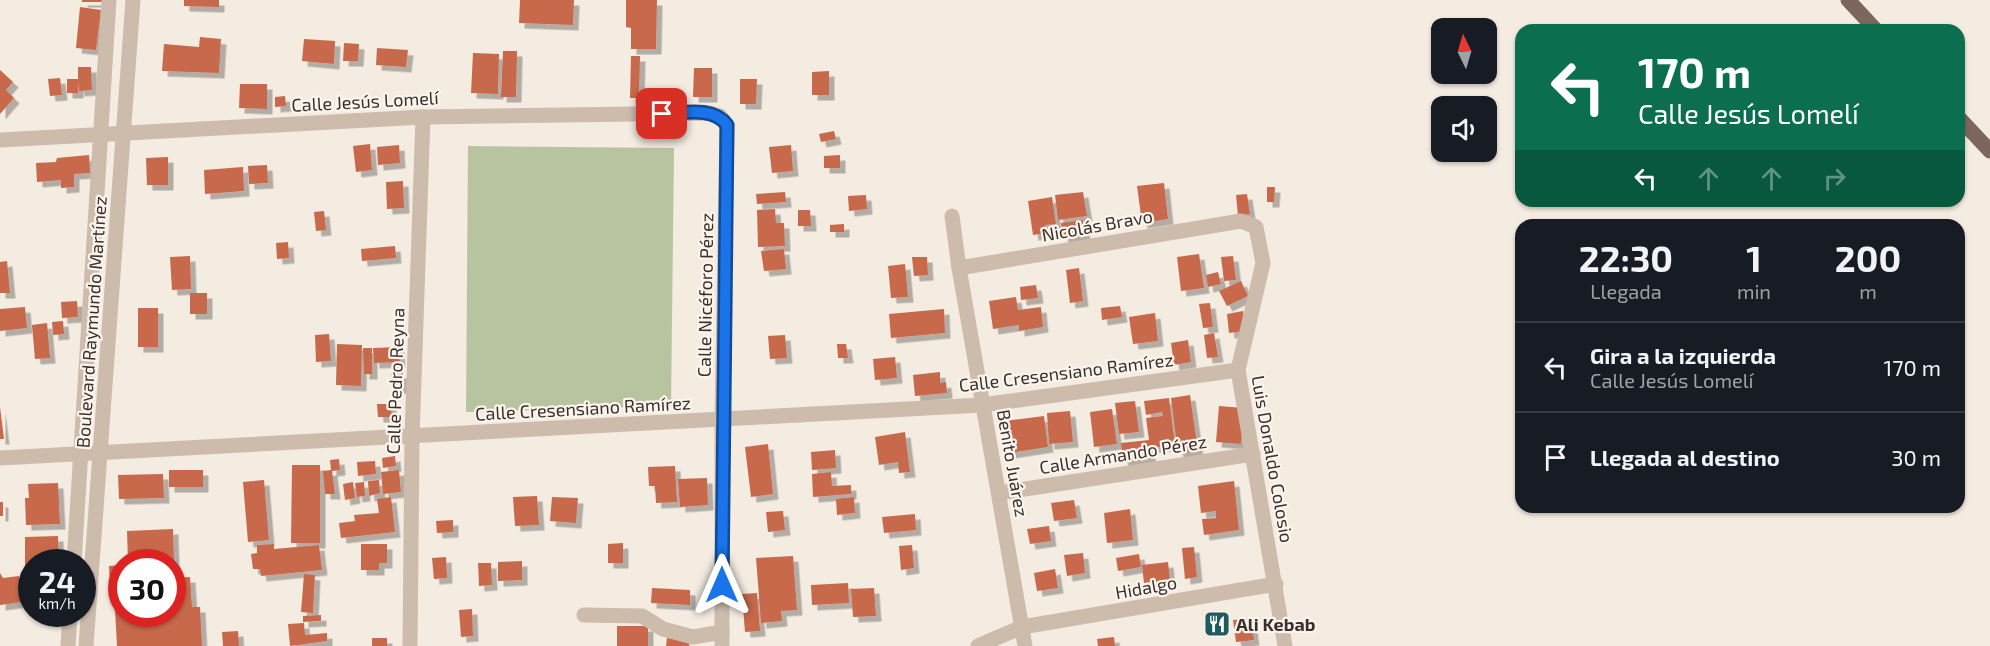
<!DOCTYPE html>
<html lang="es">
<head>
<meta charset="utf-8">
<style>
  body { margin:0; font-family:"Exo 2",sans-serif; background:#242831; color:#f1f3f6; height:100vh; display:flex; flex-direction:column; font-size:22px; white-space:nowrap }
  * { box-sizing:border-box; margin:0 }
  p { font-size:20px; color:#9ea1a6 }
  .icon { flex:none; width:33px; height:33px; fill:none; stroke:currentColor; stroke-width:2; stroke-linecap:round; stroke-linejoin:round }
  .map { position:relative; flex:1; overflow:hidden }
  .panel { position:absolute; left:1515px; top:219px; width:450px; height:294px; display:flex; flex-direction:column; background:#171b24; border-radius:18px; box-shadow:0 2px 4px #0004 }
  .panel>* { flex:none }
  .guide { position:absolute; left:1515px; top:24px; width:450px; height:183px; border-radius:18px; box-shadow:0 2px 4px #0004; background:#0b6e4f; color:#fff; overflow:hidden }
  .needle { width:39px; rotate:355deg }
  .fabs { position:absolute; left:1431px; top:18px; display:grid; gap:12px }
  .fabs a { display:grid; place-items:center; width:66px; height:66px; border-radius:12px; background:#171b24; box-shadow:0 2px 4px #0004; font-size:30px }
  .speed { position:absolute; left:18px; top:549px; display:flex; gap:12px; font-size:30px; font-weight:700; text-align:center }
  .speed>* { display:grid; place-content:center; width:78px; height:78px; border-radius:50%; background:#171b24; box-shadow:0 2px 4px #0004; line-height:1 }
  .speed small { font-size:15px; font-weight:400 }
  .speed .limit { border:9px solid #d22; background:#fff; color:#111 }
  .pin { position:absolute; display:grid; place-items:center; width:51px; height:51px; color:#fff; margin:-26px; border-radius:12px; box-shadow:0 3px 9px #0006 }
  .me { position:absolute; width:66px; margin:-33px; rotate:0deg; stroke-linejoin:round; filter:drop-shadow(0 0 4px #0008) }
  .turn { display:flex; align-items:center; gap:21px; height:126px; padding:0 24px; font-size:27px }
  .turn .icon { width:78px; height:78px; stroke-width:2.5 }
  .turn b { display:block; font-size:42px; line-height:51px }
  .lanes { display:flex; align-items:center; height:57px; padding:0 24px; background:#0003; justify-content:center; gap:30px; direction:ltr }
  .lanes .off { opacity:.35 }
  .eta { display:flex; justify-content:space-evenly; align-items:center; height:102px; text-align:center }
  .eta b { font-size:36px; font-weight:700; line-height:42px }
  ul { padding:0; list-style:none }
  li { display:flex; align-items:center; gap:18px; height:90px; padding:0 24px; border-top:2px solid #363941 }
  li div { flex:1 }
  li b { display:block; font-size:22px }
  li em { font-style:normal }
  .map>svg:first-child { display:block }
</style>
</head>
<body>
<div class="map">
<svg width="1990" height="646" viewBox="0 0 1990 646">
  <defs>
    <filter id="shadow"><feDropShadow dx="5.5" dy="5.5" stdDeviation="0" flood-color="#0004"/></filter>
  </defs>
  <rect width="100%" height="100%" fill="#f4ebe1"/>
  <path fill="#b8c4a0" d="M 468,146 L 674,148 L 671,406 L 466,412 Z"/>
  <g fill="#c8694b" filter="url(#shadow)">
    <rect x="82" y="0" width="20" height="2"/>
    <path d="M 184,0 L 219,0 L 219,7 L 184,6 Z"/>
    <path d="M 520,0 L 574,0 L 573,25 L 519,23 Z"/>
    <path d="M 626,0 L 657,0 L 656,49 L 631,49 L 631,28 L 626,27 Z"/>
    <path d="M 80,7 L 101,10 L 96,50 L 76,48 Z"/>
    <path d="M 200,37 L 221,39 L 219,73 L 162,71 L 164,44 L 199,47 Z"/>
    <path d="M 304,39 L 335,41 L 334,64 L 302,61 Z"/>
    <path d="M 344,43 L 359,44 L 358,61 L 343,61 Z"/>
    <path d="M 377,48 L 408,50 L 406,67 L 376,65 Z"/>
    <path d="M 503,51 L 517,51 L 516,97 L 501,97 Z"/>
    <path d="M 473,53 L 499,54 L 498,94 L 471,93 Z"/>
    <path d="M 631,56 L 640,56 L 639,98 L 630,98 Z"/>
    <path d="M 78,67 L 91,67 L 92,90 L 79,91 L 78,82 L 78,93 L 67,93 L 67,79 L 78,79 Z"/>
    <path d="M 694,68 L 712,68 L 712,97 L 693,97 Z"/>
    <path d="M 0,70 L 13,82 L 6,90 L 14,98 L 0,114 Z"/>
    <path d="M 829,71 L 829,95 L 812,95 L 812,72 Z"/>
    <path d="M 60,78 L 62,95 L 50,96 L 48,79 Z"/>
    <path d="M 740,79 L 757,79 L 756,104 L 740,104 Z"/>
    <path d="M 240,84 L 267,84 L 267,109 L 239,108 Z"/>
    <path d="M 285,96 L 286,106 L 275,107 L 275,97 Z"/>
    <path d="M 834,131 L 836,139 L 821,142 L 819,134 Z"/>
    <path d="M 370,144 L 372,170 L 356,172 L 353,146 Z"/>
    <path d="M 399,145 L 400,163 L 378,165 L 377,147 Z"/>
    <path d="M 791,145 L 793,171 L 772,173 L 769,147 Z"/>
    <path d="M 89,155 L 90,173 L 74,174 L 74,187 L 61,188 L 61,180 L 37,182 L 36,163 L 56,162 L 57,158 Z"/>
    <path d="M 840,155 L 840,168 L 824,168 L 824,156 Z"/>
    <path d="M 168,157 L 168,185 L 147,185 L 146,158 Z"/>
    <path d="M 267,165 L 268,183 L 249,184 L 248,166 Z"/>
    <path d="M 243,167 L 244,191 L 205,194 L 204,170 Z"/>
    <path d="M 403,181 L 404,208 L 387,209 L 386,182 Z"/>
    <path d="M 1164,183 L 1168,219 L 1142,223 L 1137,186 Z"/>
    <path d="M 1267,187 L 1275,187 L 1274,202 L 1267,202 Z"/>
    <path d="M 785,192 L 786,202 L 757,204 L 756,194 Z"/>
    <path d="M 1083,192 L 1087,216 L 1058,220 L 1055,195 Z"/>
    <path d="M 1247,194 L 1250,214 L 1238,216 L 1236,195 Z"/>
    <path d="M 866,195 L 867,209 L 849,211 L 848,196 Z"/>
    <path d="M 1052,197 L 1056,224 L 1045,225 L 1046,233 L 1033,235 L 1028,201 Z"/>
    <path d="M 775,209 L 776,223 L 784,223 L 785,246 L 758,247 L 757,210 Z"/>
    <path d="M 798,210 L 810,210 L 811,226 L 798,226 Z"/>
    <path d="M 324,211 L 326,230 L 316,231 L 314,212 Z"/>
    <path d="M 1083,220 L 1085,235 L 1063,238 L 1061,223 Z"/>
    <path d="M 844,224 L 844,232 L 830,232 L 830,225 Z"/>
    <path d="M 288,242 L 289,258 L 277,259 L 276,243 Z"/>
    <path d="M 395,246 L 396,258 L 362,261 L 361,249 Z"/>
    <path d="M 784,249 L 786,269 L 764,271 L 761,251 Z"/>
    <path d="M 1199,254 L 1204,288 L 1181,291 L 1177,257 Z"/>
    <path d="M 190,256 L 191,289 L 172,290 L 170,257 Z"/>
    <path d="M 1233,256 L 1236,280 L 1224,281 L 1221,257 Z"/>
    <path d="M 912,257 L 927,257 L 928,275 L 914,276 Z"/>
    <path d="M 7,261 L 10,293 L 0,293 L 0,262 Z"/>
    <path d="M 905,264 L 908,297 L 891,298 L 888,266 Z"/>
    <path d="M 1079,268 L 1083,301 L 1070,303 L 1066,270 Z"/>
    <path d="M 1218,272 L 1221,284 L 1208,287 L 1206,275 Z"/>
    <path d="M 1241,281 L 1248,296 L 1227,306 L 1219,291 Z"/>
    <path d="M 1036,285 L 1038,298 L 1021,300 L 1020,287 Z"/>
    <rect x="190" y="293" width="17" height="21"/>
    <path d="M 1016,297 L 1018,310 L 1041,307 L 1043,327 L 1019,331 L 1019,325 L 993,329 L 989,301 Z"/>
    <path d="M 77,301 L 78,317 L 62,318 L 61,302 Z"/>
    <path d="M 1210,303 L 1213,327 L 1203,328 L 1199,304 Z"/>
    <path d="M 1120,306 L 1122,317 L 1102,320 L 1101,308 Z"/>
    <path d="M 25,307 L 27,328 L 0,331 L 0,309 Z"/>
    <rect x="138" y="308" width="20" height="39"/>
    <path d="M 944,309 L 945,333 L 891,338 L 889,314 Z"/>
    <path d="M 1243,311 L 1246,331 L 1229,333 L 1227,314 Z"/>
    <path d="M 1155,313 L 1158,341 L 1133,344 L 1129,317 Z"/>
    <path d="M 63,321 L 64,334 L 53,335 L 52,322 Z"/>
    <path d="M 47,323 L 50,358 L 35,359 L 32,325 Z"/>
    <path d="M 1214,333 L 1218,357 L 1207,358 L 1204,335 Z"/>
    <path d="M 329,334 L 331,361 L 316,362 L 315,335 Z"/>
    <path d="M 785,335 L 787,358 L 770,359 L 768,336 Z"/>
    <path d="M 1188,340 L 1191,362 L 1174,365 L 1171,343 Z"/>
    <path d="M 337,344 L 362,345 L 361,386 L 336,385 Z"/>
    <path d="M 837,344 L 846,344 L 848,358 L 838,358 Z"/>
    <path d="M 399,347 L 400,362 L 374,363 L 373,348 Z"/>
    <path d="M 363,348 L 372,348 L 372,374 L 364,374 Z"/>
    <path d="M 895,357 L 897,378 L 875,380 L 873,359 Z"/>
    <path d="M 940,372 L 940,383 L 946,382 L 947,393 L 915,396 L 913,375 Z"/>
    <path d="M 391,373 L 403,373 L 403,388 L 392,389 Z"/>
    <path d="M 1190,395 L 1198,451 L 1178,454 L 1171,398 Z"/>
    <path d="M 1169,398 L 1175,445 L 1149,448 L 1151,459 L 1123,463 L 1121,443 L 1149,440 L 1146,418 L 1163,416 L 1162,412 L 1146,415 L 1144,401 Z"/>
    <path d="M 1135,401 L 1139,432 L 1119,434 L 1115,403 Z"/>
    <path d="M 377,404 L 391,404 L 392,417 L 378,417 Z"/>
    <path d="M 1219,406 L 1244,408 L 1241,444 L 1216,442 Z"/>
    <path d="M 0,407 L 4,439 L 0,439 Z"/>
    <path d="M 1112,409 L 1117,444 L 1094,447 L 1090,412 Z"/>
    <path d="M 1070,411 L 1073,442 L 1049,444 L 1047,413 Z"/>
    <path d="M 1044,416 L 1048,447 L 1009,453 L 1005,421 Z"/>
    <path d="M 905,432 L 910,472 L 899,473 L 898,462 L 879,465 L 875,437 Z"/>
    <path d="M 768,444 L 773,494 L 751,497 L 745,447 Z"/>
    <path d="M 835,450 L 836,468 L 812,470 L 811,452 Z"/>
    <path d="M 395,456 L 396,466 L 383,468 L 382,458 Z"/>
    <path d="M 339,459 L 340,470 L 332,471 L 335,494 L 325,494 L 323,471 L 331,470 L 330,460 Z"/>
    <path d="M 375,461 L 376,474 L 358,476 L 357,462 Z"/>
    <path d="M 292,465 L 320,465 L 320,543 L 291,543 Z"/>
    <path d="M 675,466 L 677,502 L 656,503 L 655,486 L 649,486 L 648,467 Z"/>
    <rect x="169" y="470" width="34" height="17"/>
    <path d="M 399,470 L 401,492 L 383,494 L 381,472 Z"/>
    <path d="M 831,472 L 832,486 L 851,485 L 851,494 L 813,497 L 812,474 Z"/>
    <path d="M 163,474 L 164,498 L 119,499 L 118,475 Z"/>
    <path d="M 707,478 L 708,505 L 680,507 L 678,479 Z"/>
    <path d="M 264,480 L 269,540 L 248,542 L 243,482 Z"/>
    <path d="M 379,480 L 380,493 L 369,496 L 368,481 Z"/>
    <path d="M 1234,481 L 1239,530 L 1204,535 L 1202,519 L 1216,518 L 1216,511 L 1201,513 L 1198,486 Z"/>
    <path d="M 353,482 L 355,498 L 345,500 L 343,484 Z"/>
    <path d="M 364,482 L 365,496 L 357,497 L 355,483 Z"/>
    <path d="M 58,483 L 60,524 L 26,525 L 25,498 L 29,498 L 28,484 Z"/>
    <path d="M 537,496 L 539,525 L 515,526 L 513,497 Z"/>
    <path d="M 391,497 L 395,532 L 341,538 L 339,523 L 355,521 L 354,515 L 379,513 L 377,499 Z"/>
    <path d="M 552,497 L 578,498 L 576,523 L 550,521 Z"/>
    <path d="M 854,497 L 855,513 L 837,515 L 836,499 Z"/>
    <path d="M 1074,500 L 1077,518 L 1054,521 L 1051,503 Z"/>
    <rect x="0" y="502" width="3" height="14"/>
    <path d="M 1130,509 L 1133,540 L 1107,543 L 1104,513 Z"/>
    <path d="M 783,511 L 785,530 L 768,532 L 766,512 Z"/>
    <path d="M 915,514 L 916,530 L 884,533 L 882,517 Z"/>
    <path d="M 453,520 L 453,532 L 437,533 L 436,521 Z"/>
    <path d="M 1049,526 L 1051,541 L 1030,544 L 1027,529 Z"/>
    <path d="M 173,529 L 174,562 L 128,562 L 127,531 Z"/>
    <path d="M 58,536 L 59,562 L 32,562 L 32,568 L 25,568 L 25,537 Z"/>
    <path d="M 623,543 L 623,563 L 608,563 L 608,544 Z"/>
    <path d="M 274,544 L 274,549 L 319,545 L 322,570 L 261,576 L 260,569 L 253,569 L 251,554 L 257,553 L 257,545 Z"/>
    <path d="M 361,544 L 387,544 L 387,563 L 379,563 L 379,570 L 361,570 Z"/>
    <path d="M 912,545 L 914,568 L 901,570 L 899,546 Z"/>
    <path d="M 1194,547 L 1197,577 L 1185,579 L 1182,548 Z"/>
    <path d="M 1083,553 L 1085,573 L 1067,576 L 1064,555 Z"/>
    <path d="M 1139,554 L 1141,567 L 1118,571 L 1116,558 Z"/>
    <path d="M 793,556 L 797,610 L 781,611 L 782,621 L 761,623 L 756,558 Z"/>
    <path d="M 446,557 L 447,578 L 434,579 L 432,558 Z"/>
    <path d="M 522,561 L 522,580 L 498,581 L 498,562 Z"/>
    <path d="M 1168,562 L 1170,580 L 1144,583 L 1142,565 Z"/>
    <path d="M 478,563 L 491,563 L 492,585 L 479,586 Z"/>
    <path d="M 122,565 L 122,587 L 110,588 L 109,566 Z"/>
    <path d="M 1055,569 L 1058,588 L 1037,591 L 1034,573 Z"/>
    <path d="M 0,573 L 3,578 L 19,576 L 22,602 L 0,605 Z"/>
    <path d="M 304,574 L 315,575 L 313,613 L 301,612 Z"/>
    <path d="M 190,577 L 192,607 L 200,607 L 202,646 L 117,646 L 114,592 L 122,591 L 122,614 L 172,614 L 172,578 Z"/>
    <path d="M 848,583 L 849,603 L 812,605 L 811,585 Z"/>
    <path d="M 652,588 L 690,590 L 690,605 L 651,603 Z"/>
    <path d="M 874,588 L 876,616 L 853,617 L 851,589 Z"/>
    <path d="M 757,593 L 760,631 L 745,632 L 742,594 Z"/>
    <path d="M 472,609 L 473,636 L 461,637 L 459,610 Z"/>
    <path d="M 321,615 L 321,621 L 303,622 L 303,616 Z"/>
    <path d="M 1251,618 L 1254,640 L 1236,642 L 1233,620 Z"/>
    <path d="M 304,623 L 305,635 L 327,633 L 327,641 L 290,646 L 288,624 Z"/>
    <rect x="617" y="626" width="31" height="20"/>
    <path d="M 238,631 L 239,646 L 223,646 L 222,632 Z"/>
    <path d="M 1114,637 L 1115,646 L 1098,646 L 1097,639 Z"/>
    <rect x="372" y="638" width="15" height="8"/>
    <path d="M 667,638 L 690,641 L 689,646 L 666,646 Z"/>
  </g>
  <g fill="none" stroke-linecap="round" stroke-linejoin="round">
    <g stroke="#cdbbac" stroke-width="15">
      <path d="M 0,140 L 423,117 L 709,113 L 720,116 L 727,125 L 722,419 L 722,646"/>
      <path d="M 952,216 L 959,268 L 1025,646"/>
      <path d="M 959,268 L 1241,221 L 1256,227 L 1263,263 L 1238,370 L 1285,646"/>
      <path d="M 0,458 L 982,405 L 1238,370"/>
      <path d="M 999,493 L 1253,454"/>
      <path d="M 74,562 L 109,0"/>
      <path d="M 584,615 L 642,616 L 663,629 L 693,637 L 722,632"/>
      <path d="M 68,646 L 70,614"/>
      <path d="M 86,646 L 133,0"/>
      <path d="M 410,646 L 412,438 L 423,117"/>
      <path d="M 978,646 L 1022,627 L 1276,584"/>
    </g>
    <g stroke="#7d675c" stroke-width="15">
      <path d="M 1848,0 L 1876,30"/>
      <path d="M 1959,118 L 1990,151"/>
    </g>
  </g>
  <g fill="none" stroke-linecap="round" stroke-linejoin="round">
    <defs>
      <path id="route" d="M 662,114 C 684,113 713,106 727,125 L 722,585"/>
    </defs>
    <use href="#route" stroke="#114b97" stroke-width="15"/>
    <use href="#route" stroke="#1a73e8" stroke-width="10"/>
  </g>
  <defs>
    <symbol id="restaurant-square" viewBox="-11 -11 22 22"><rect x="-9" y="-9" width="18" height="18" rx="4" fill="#1f5a5e" stroke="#fbf5ee"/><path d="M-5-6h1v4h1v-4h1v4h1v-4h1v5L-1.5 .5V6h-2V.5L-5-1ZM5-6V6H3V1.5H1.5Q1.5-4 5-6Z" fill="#fff"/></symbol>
  </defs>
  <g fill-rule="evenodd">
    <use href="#restaurant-square" x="1202" y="609" width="30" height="30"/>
  </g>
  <g text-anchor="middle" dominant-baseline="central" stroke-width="4.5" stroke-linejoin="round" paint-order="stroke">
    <g font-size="18" fill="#3b302b" stroke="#fbf5ee">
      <text transform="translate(365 101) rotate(-3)">Calle Jesús Lomelí</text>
      <text transform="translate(1097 225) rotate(-10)">Nicolás Bravo</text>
      <text transform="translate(705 295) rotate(-89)">Calle Nicéforo Pérez</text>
      <text transform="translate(91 322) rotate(-86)">Boulevard Raymundo Martínez</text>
      <text transform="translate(1066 372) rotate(-7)">Calle Cresensiano Ramírez</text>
      <text transform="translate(395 381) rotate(-88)">Calle Pedro Reyna</text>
      <text transform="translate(583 408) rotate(-3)">Calle Cresensiano Ramírez</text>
      <text transform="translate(1123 454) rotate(-9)">Calle Armando Pérez</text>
      <text transform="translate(1273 459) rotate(80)">Luis Donaldo Colosio</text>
      <text transform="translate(1013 463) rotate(80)">Benito Juárez</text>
      <text transform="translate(1146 587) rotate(-10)">Hidalgo</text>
    </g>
    <g font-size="18" font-weight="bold" fill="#3b302b" stroke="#fbf5ee" text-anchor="start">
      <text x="1236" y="624">Ali Kebab</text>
    </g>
  </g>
</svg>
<div class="fabs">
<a><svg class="needle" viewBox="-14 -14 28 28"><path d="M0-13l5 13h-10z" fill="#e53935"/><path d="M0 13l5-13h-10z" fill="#9ea1a6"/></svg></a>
<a><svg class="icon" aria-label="sound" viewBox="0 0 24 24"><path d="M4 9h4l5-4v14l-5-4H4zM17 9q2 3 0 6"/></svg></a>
</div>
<div class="speed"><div>24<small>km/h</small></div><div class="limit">30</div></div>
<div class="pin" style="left:662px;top:114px;background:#d93025"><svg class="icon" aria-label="arrive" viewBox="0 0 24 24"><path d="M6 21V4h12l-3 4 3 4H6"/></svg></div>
<svg class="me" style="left:722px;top:585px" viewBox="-20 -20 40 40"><path d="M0-17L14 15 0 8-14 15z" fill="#1a73e8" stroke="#fff" stroke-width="4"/></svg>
<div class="guide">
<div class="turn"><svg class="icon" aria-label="left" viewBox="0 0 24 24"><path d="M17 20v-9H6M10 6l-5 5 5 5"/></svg><div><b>170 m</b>Calle Jesús Lomelí</div></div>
<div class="lanes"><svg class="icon" aria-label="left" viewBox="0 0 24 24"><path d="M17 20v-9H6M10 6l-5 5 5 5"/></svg><svg class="icon off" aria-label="ahead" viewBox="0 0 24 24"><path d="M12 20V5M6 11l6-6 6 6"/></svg><svg class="icon off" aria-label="ahead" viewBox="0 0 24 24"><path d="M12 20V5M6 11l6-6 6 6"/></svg><svg class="icon off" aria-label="right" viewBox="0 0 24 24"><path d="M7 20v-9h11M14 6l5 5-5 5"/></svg></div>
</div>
<section class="panel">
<div class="eta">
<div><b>22:30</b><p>Llegada</p></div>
<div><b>1</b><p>min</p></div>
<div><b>200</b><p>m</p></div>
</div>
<ul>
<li><svg class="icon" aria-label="left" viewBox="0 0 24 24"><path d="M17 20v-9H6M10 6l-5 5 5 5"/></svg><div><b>Gira a la izquierda</b><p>Calle Jesús Lomelí</p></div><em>170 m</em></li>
<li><svg class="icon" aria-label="arrive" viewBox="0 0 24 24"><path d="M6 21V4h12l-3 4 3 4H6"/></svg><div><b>Llegada al destino</b></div><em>30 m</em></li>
</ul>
</section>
</div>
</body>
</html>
